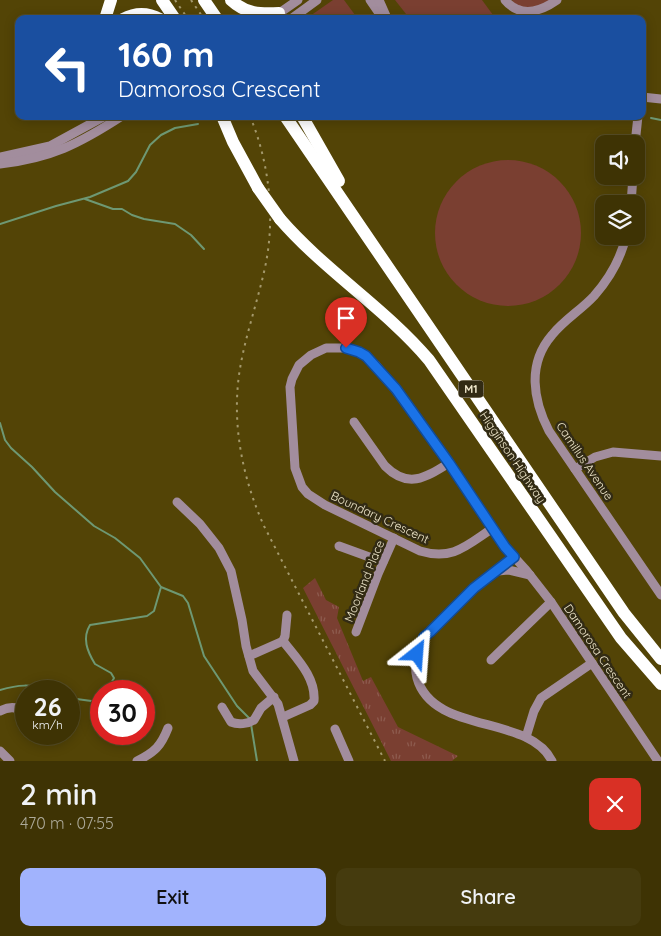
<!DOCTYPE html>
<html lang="en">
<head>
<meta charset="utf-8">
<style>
  body { margin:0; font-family:Quicksand,sans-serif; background:#453b0e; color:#f1f3f6; height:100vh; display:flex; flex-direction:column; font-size:19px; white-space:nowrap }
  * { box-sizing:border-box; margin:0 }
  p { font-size:16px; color:#adaa9a }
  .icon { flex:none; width:28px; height:28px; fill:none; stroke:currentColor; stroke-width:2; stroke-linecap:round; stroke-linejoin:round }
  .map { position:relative; height:761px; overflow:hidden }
  .side { display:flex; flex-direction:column; background:#3e3304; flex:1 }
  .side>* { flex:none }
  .banner { position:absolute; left:15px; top:15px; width:631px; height:105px; border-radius:10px; box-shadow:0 2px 12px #0003,0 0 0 1px #574e26; background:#1a4fa0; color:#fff; overflow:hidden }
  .buttons { position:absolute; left:595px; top:135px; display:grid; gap:10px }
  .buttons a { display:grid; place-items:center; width:50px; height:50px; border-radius:10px; background:#3e3304; box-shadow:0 2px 12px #0003,0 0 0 1px #574e26; font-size:25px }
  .speed { position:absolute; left:15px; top:680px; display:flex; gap:10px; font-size:25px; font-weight:700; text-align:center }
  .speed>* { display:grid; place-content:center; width:65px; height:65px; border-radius:50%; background:#3e3304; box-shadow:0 2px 12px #0003,0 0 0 1px #574e26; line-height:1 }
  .speed small { font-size:12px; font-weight:400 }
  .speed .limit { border:8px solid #d22; background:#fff; color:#111 }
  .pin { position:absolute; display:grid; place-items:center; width:42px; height:42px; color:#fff; margin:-51px -21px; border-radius:50% 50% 50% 0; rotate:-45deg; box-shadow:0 0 5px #0007 }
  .pin .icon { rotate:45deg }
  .me { position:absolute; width:55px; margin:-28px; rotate:28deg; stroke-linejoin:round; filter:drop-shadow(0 0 4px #0008) }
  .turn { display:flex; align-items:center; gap:18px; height:105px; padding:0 20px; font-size:22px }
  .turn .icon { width:65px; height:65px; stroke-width:2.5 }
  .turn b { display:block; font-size:35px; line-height:42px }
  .round { display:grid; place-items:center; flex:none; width:52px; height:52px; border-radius:10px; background:#453b0e }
  .headline { display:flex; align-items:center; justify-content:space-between; height:85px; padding:0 20px }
  h1 { font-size:30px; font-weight:600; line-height:38px }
  .button { display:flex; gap:10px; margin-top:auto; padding:10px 20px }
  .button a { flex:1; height:58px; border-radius:10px; background:#a1b3fd; color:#111; font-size:20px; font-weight:600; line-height:58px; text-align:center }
  .button a+a { background:#453b0e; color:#f1f3f6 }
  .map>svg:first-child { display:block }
</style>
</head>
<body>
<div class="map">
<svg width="661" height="761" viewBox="0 0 661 761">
  <defs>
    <pattern id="grass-tufts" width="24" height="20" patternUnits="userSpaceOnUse" patternTransform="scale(1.25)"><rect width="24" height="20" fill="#7a3f31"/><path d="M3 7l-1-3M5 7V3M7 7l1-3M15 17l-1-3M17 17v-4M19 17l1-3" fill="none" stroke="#8d5b4e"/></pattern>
  </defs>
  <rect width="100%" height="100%" fill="#534406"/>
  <g fill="url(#grass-tufts)">
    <path d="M 512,0 L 551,0 L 534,9 L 516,6 Z"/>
    <path d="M 315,578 L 326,600 L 339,607 L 337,618 L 363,681 L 371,677 L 398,727 L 458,756 L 452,761 L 391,761 L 303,588 Z"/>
  </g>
  <g fill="#7a3f31">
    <path d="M 333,0 L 344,0 L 358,19 L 312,19 L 310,16 Z"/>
    <path d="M 395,0 L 482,0 L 496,19 L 410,19 Z"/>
    <circle cx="508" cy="233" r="73"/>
  </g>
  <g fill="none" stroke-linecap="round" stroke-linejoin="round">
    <g stroke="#6e9873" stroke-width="2">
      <path d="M 651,118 L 661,120"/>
      <path d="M 85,199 L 113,209 L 122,209 L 132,215 L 144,219 L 175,224 L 191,235 L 204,249"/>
      <path d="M 0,224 L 56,206 L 90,197 L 128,181 L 136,172 L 150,145 L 161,135 L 175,128 L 198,124"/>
      <path d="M 0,423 L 5,440 L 11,448 L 32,467 L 55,492 L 94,526 L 115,538 L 140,558 L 161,587 L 183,596 L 188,603 L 204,656 L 237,706 L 250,719"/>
      <path d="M 0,690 C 17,685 32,683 48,691"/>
      <path d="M 107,691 L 114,678 L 111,673 L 95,664 C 87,651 82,638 90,625 L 147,616 L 154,611 L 161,587"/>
      <path d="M 69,698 L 99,702 L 101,698"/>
      <path d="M 251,724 L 257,761"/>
    </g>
    <g stroke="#a28d9d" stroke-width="9">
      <path d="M 370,0 L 383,19"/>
      <path d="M 379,0 L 387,18"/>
      <path d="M 505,0 C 520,18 540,12 557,0"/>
      <path d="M 275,16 L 298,0"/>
      <path d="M 291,19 L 317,0"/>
      <path d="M 642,97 L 661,99"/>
      <path d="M 635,144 L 638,116"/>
      <path d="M 0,157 L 50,146 L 105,116"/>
      <path d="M 0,164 C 51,158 79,144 122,116"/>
      <path d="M 631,204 L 633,176"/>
      <path d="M 626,236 C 621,258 609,279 594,296 C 581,310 564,320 552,335 C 527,364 533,400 549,431 L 661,595"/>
      <path d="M 354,422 L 385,466 C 408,489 425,478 449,463"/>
      <path d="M 575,469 L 595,457 L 613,452 L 661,456"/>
      <path d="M 177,502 L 200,524 L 219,548 L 231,571 L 242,620 L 246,646 L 253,671 L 278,704 L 294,761"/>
      <path d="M 493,528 C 467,545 453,561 420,551 L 325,505 L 308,494 L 302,487 L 295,468 L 290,387 L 292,379 L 299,365 L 311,355 L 326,348 L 346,348 L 359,352 L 376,365 L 395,389 L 449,463 L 505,547 L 526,570 L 551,602 L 658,761"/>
      <path d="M 339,546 L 383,562"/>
      <path d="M 514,557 L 474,588 L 424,637 C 417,650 413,663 417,678 C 433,735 529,714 552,761"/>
      <path d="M 498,571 L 508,570 L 530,575"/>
      <path d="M 356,632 L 378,574 L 394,538"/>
      <path d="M 283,641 L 285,636 L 287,615"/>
      <path d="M 249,656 L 283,641 C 296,658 316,677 314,701 L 310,705 L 283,717"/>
      <path d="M 491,660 L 551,602"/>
      <path d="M 222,707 L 231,722 C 238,725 248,724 254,720 L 261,708 L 274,697"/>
      <path d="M 0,711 C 9,706 18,707 26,712"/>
      <path d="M 335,729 L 349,761"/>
      <path d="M 526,737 L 534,711 L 541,698 L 592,663"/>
      <path d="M 0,751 L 10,761"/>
      <path d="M 137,761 C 155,752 161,746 168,728"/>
    </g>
    <g stroke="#fff" stroke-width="12">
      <path d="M 162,0 L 175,19"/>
      <path d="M 204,0 L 217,19"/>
      <path d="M 231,0 C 246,14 260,14 279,13"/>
      <path d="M 105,19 L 111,0"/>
      <path d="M 123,19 C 136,12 147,12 160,19"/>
      <path d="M 222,116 L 233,142 L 258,188"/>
      <path d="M 285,116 L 624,613 L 661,659"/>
      <path d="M 302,116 L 339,181"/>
      <path d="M 280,219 C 325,271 385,308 429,360 L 621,638 L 661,684"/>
    </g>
    <g stroke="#a4996c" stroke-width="2" stroke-dasharray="2.5 5" stroke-linecap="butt">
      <path d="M 175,0 L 188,19"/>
      <path d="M 191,0 L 204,19"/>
      <path d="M 250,116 C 270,165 276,221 264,272 C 256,307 244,340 239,375 C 232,427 243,479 264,526 L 385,761"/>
    </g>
    <path stroke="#fff" stroke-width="12" d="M 258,188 L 280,219"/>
  </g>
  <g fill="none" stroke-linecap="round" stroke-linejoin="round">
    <defs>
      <path id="route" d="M 346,348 L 359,352 L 366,356 L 396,389 L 449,463 L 505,547 L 514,557 L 474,588 L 430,632 L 424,637 L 417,654"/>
    </defs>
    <use href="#route" stroke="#114b97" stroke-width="12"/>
    <use href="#route" stroke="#1a73e8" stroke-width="9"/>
  </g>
  <g text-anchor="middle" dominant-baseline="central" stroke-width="5" stroke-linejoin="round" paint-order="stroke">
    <rect fill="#322b14" stroke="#b7af95" stroke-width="1" x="458.5" y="380.5" width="25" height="17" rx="4"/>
    <g font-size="11" font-weight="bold" fill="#f0e8cc">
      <text x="471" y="389">M1</text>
    </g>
    <g font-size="12" fill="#f0e8cc" stroke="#322b14">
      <text transform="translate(513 457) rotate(56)">Higginson Highway</text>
      <text transform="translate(585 461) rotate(56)">Camillus Avenue</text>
      <text transform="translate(380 517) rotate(25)">Boundary Crescent</text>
      <text transform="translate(364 581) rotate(-68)">Moorland Place</text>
      <text transform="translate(598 651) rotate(56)">Damorosa Crescent</text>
    </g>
  </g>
</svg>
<div class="buttons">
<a><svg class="icon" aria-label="sound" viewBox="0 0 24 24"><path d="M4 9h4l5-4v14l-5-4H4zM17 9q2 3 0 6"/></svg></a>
<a><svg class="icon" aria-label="layers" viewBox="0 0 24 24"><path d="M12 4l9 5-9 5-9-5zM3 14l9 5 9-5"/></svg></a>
</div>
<div class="speed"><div>26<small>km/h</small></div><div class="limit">30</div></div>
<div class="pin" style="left:346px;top:348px;background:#d93025"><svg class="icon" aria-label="arrive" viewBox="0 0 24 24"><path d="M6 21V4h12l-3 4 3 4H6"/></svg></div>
<svg class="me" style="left:417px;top:654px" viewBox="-20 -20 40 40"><path d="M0-17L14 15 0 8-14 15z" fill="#1a73e8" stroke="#fff" stroke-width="4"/></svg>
<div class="banner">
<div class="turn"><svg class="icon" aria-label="left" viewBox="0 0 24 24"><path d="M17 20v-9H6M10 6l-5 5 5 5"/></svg><div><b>160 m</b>Damorosa Crescent</div></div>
</div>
</div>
<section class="side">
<div class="headline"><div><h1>2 min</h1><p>470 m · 07:55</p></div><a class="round" style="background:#d93025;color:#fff"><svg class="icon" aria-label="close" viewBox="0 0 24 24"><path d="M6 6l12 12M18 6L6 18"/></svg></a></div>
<div class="button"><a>Exit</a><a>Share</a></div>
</section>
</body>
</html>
